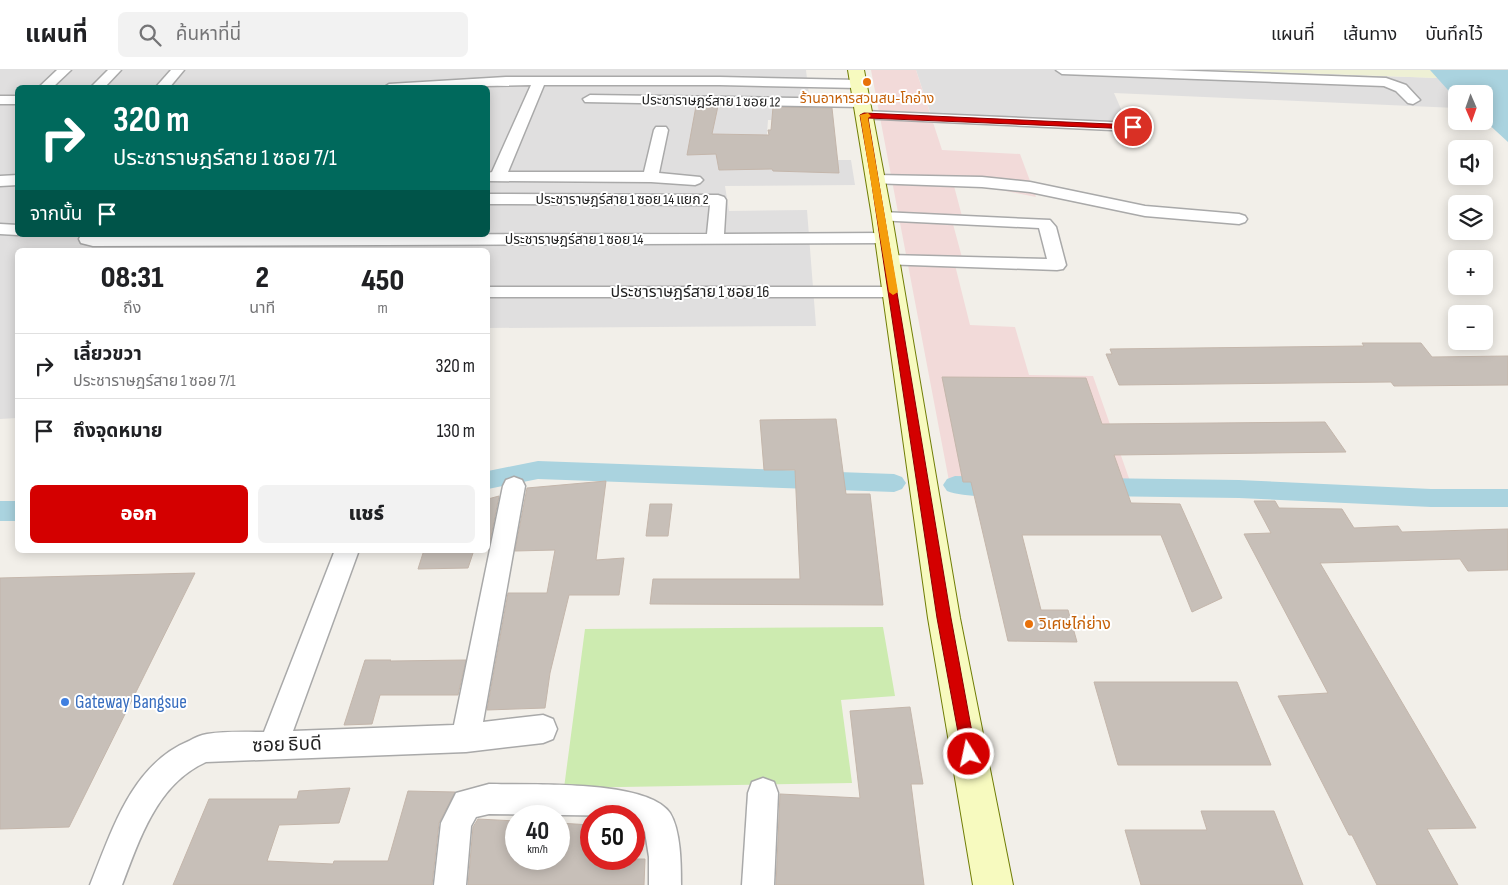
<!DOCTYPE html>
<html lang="th">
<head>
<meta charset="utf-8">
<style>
  body { margin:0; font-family:"Sofia Sans Condensed","Noto Sans Thai",sans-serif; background:#f2f2f2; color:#202124; height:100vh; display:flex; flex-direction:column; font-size:19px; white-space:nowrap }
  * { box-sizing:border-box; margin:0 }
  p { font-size:16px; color:#757577 }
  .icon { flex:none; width:28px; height:28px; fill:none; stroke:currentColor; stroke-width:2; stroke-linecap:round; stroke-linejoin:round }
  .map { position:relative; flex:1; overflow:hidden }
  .side { position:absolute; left:15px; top:178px; width:475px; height:305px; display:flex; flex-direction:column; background:#fff; border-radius:8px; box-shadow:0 2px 12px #0003 }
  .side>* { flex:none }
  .top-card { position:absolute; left:15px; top:15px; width:475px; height:152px; border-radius:8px; box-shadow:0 2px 12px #0003; background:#00695c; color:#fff; overflow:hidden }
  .needle { width:32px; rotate:178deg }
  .buttons { position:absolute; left:1448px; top:15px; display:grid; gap:10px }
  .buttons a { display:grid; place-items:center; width:45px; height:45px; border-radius:8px; background:#fff; box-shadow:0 2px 12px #0003; font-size:25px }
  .speed { position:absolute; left:505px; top:735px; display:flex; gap:10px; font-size:25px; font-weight:700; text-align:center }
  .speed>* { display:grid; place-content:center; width:65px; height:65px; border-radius:50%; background:#fff; box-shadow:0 2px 12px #0003; line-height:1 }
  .speed small { font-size:12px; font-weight:400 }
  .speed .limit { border:8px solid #d22; background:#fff; color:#111 }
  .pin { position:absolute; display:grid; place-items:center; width:42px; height:42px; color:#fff; margin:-21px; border:2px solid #fff; border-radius:50%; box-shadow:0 1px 5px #0007 }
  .me { position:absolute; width:55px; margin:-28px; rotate:350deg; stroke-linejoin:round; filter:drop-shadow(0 0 4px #0008) }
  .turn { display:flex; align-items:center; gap:18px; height:105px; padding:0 15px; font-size:22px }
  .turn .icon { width:65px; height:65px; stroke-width:2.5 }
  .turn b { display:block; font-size:35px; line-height:42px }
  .then { display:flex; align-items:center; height:48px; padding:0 15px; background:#0003; gap:10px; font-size:19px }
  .eta { display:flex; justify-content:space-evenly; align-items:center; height:85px; text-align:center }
  .eta b { font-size:30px; font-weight:800; line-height:35px }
  .action { display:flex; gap:10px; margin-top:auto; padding:10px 15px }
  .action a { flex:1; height:58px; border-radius:8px; background:#d40000; color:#fff; font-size:20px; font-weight:800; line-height:58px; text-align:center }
  .action a+a { background:#f2f2f2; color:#202124 }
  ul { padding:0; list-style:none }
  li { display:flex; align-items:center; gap:15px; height:65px; padding:0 15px; border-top:1px solid #e0e0e0 }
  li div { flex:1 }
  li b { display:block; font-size:19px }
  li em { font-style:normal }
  header { display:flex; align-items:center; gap:30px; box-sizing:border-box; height:70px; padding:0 25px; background:#fff; border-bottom:1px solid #e0e0e0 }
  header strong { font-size:24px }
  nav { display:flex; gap:28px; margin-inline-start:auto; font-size:18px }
  .search { width:350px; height:45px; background:#f2f2f2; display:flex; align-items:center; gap:12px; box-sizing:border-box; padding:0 18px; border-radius:8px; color:#757577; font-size:19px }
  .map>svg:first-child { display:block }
</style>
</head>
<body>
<header>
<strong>แผนที่</strong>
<div class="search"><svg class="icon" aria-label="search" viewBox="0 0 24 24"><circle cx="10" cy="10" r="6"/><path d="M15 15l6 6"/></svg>ค้นหาที่นี่</div>
<nav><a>แผนที่</a><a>เส้นทาง</a><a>บันทึกไว้</a></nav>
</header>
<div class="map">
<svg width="1508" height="815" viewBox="0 0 1508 815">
  <rect width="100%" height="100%" fill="#f2efe9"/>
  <g fill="#e0dfdf" fill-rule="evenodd">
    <path d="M 0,0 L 806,0 L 812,50 L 768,50 L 765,90 L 851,90 L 855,115 L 725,116 L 729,141 L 807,140 L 816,256 L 488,258 L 488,180 L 18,180 L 17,348 L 0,349 ZM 18,18 L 488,18 L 488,165 L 18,165 Z"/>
    <path d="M 916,0 L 1214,0 L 1438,8 L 1456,29 L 1456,38 L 1114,23 L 1131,62 L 933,51 Z"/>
  </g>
  <path fill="#f2dad9" d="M 871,0 L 916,0 L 942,80 L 1020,84 L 1036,127 L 986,117 L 954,116 L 964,154 L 953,154 L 964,195 L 955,195 L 970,255 L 1015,257 L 1029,305 L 1093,306 L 1131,414 L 949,411 Z"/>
  <path fill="#eef0d5" d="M 1214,0 L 1430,0 L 1438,8 Z"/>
  <path fill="#cdebb0" d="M 883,557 L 895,626 L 841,630 L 852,713 L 564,718 L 585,559 Z"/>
  <path fill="#aad3df" d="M 1430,0 L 1508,0 L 1508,72 L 1484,50 L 1484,24 L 1456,24 L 1456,29 Z"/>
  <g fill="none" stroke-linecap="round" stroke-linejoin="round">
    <g fill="#aad3df" fill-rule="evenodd">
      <path d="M 538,391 L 894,404 L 902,407 L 906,413 L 902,419 L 894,422 L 538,409 L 488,419 L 488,401 Z"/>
      <path d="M 955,406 L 1004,407 L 1012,410 L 1016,416 L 1012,422 C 996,428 963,427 947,421 L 943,415 L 947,409 Z"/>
      <path d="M 1095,408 L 1239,410 L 1431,419 L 1508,419 L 1508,437 L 1431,437 L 1239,428 L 1095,426 L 1087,423 L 1083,417 L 1087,411 Z"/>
      <rect x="0" y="431" width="18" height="20"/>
    </g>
  </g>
  <g fill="#c7bfb8" stroke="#c4b6ab">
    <path d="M 696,36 L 718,36 L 712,64 L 769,65 L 768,60 L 771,60 L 773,37 L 832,38 L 839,103 L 773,101 L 772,99 L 719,100 L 716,84 L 687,85 Z"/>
    <path d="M 1362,273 L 1421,273 L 1432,287 L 1508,286 L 1508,315 L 1394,316 L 1391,312 L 1119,315 L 1106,284 L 1112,284 L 1110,279 L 1364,276 Z"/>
    <path d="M 942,307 L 1086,308 L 1102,354 L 1325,352 L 1346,382 L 1114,385 L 1131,433 L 1180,434 L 1222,528 L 1192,542 L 1161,465 L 1022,465 L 1041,540 L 1068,540 L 1077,572 L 1008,571 L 971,412 L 963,412 Z"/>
    <path d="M 836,349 L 846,424 L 870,424 L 883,535 L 650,534 L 653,509 L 800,509 L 795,400 L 764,400 L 760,350 Z"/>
    <path d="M 606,411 L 596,490 L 624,488 L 619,525 L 569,525 L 550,603 L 545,638 L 487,640 L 508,523 L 547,523 L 555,480 L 515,481 L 527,418 Z"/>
    <path d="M 499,426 L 488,481 L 488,429 Z"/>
    <path d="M 1254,431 L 1275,431 L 1279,438 L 1342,439 L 1354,458 L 1398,456 L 1402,462 L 1508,459 L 1508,500 L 1468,501 L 1460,489 L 1320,493 L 1476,758 L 1427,759 L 1458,815 L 1377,815 L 1352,765 L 1349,765 L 1278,626 L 1328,623 L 1244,464 L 1271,463 Z"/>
    <path d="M 650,434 L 672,434 L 668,466 L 646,466 Z"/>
    <path d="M 424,480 L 474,480 L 468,498 L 418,499 Z"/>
    <path d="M 195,503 L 69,757 L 0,759 L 0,508 Z"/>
    <path d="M 365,590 L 391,590 L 390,591 L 466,590 L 458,625 L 380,625 L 372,654 L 344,655 Z"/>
    <path d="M 1094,612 L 1237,612 L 1271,695 L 1118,695 Z"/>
    <path d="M 910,637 L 923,714 L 911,714 L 924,815 L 776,815 L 780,724 L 860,728 L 850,641 Z"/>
    <path d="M 350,718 L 339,753 L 279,755 L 267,791 L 333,794 L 334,791 L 388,791 L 408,721 L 455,722 L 439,753 L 432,815 L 173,815 L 209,729 L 297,729 L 299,721 Z"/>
    <path d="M 1201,741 L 1274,741 L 1303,815 L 1141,815 L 1125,760 L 1207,760 Z"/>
    <path d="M 478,749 L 516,751 L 516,789 L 559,789 L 559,753 L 591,755 L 591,789 L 645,789 L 644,815 L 468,815 L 473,757 Z"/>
  </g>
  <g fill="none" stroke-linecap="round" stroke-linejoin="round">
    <defs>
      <g id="street">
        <path d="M 57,0 L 71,0 L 52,18 L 38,18 Z"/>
        <path d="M 108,0 L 121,0 L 104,18 L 90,18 Z"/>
        <path d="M 171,0 L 184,0 L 169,18 L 155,18 Z"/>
        <path d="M 1056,0 L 1166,0 L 1386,8 L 1406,15 L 1420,30 L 1413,34 L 1408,33 L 1396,21 L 1384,16 L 1062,4 Z"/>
        <path d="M 506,7 L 720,7 L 858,10 L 865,14 L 858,18 L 720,15 L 544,15 L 508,102 L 644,102 L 654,60 L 656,57 L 666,57 L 668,60 L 659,103 L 700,107 L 703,110 L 700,113 L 695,115 L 651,112 L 488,111 L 488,103 L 492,102 L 531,15 L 383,18 L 389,14 Z"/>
        <path d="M 590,25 L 862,29 L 869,33 L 862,37 L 585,32 L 583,29 Z"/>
        <rect x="0" y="26" width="18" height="8"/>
        <path d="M 864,41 L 1133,53 L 1138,54 L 1140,57 L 1138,60 L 1133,61 L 859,48 L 857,45 Z"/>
        <path d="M 18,105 L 18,115 L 0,116 L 0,106 Z"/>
        <path d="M 876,105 L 982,107 L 1030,112 L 1145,136 L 1239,144 L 1245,146 L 1247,149 L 1245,152 L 1239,154 L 1145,146 L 1030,122 L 982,117 L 871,113 L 868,110 L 871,107 Z"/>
        <path d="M 488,124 L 718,125 L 724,127 L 726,130 L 724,164 L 885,163 L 891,164 L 893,168 L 891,172 L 885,173 L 93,176 L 81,173 L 79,169 L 81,165 L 707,164 L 710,135 L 488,134 Z"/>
        <path d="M 882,142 L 1050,150 L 1056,157 L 1066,195 L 1063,199 L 1057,200 L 882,194 L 879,190 L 882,186 L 888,185 L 1047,189 L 1039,158 L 876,150 L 874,147 L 876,144 Z"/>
        <path d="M 0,154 L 18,155 L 18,165 L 0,164 Z"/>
        <path d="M 488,217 L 893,217 L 899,218 L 902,222 L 899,226 L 893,227 L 488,227 Z"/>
        <path d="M 514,407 L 522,410 L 525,416 L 483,652 L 543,645 L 553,649 L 557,659 L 553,669 L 543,673 L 466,682 L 206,692 C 157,714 140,768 122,815 L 90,815 C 112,761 131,695 189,671 C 194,668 201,665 207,664 C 225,661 245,662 264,662 L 335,480 L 359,480 L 293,661 L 454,655 L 503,416 L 506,410 Z"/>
        <path d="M 763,708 L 774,712 L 778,723 L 774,815 L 742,815 L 748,723 L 752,712 Z"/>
        <path d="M 489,714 C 528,715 648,709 670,743 C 681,761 681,795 681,815 L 649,815 L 649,787 L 645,762 L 634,753 L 634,746 L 489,744 L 476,747 L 471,756 L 466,815 L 434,815 L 441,753 L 456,723 Z"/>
      </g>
      <path id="secondary" d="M 848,0 L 864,0 L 892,147 L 960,548 L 1013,815 L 973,815 L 928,548 L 872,147 Z"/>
    </defs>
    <use href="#street" stroke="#a9a9a9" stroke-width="3"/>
    <use href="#secondary" stroke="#707d05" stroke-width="2"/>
    <use href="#street" fill="#fff" fill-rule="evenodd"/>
    <use href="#secondary" fill="#f7fabf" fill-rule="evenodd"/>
  </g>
  <path fill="#d40000" stroke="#8a0000" d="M 864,43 L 1133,55 L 1137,57 L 1133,59 L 868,48 L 951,548 L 976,684 L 974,690 L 969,692 L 964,690 L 962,684 L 937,548 L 871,108 L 860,45 Z"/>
  <path fill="#f59e0b" d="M 868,43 L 871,46 L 868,48 L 898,222 L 893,225 L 889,222 L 860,45 Z"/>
  <g fill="#e8710a" stroke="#fff" stroke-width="2">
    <circle cx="867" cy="12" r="5"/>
    <circle cx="1029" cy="554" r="5"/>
  </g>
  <circle fill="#3f7fe0" stroke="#fff" stroke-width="2" cx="65" cy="632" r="5"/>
  <g text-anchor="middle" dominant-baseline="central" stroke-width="4" stroke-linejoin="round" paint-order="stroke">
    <g font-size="14" fill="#c56008" stroke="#fff">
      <text x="867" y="28">ร้านอาหารสวนสน-โกอ่าง</text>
    </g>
    <g font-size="14" fill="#222" stroke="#fff">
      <text transform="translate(711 31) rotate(1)">ประชาราษฎร์สาย 1 ซอย 12</text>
      <text x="622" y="129">ประชาราษฎร์สาย 1 ซอย 14 แยก 2</text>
      <text x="574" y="169">ประชาราษฎร์สาย 1 ซอย 14</text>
    </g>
    <g font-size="16" fill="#222" stroke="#fff">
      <text x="690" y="222">ประชาราษฎร์สาย 1 ซอย 16</text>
    </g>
    <g font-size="16" fill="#c56008" stroke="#fff" text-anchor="start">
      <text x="1039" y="554">วิเศษไก่ย่าง</text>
    </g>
    <g font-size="19" fill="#366cbe" stroke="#fff" text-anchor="start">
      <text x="75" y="632">Gateway Bangsue</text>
    </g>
    <g font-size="19" fill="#222" stroke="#fff">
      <text transform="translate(287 675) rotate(-2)">ซอย ธิบดี</text>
    </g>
  </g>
</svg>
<div class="buttons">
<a><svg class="needle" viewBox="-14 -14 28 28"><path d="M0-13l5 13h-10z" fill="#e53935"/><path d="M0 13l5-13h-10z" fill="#757577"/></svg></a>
<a><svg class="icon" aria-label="sound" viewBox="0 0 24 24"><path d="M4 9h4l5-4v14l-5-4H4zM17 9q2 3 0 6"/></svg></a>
<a><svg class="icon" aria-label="layers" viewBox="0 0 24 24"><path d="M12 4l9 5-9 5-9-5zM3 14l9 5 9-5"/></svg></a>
<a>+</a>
<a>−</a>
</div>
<div class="speed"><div>40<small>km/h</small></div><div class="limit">50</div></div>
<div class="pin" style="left:1133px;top:57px;background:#d93025"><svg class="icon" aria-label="arrive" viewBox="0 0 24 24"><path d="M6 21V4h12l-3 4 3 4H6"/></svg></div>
<svg class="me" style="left:969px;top:684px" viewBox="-20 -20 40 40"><circle r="17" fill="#d40000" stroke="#fff" stroke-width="3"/><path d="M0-11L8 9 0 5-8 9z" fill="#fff"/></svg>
<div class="top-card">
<div class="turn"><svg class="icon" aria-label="right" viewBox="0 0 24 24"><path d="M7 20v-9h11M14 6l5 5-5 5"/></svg><div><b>320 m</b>ประชาราษฎร์สาย 1 ซอย 7/1</div></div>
<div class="then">จากนั้น<svg class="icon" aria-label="arrive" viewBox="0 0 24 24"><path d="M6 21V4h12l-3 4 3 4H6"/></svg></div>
</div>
<section class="side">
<div class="eta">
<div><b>08:31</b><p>ถึง</p></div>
<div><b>2</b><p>นาที</p></div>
<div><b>450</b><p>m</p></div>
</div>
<ul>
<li><svg class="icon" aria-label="right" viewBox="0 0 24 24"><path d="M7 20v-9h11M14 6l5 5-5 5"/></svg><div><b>เลี้ยวขวา</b><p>ประชาราษฎร์สาย 1 ซอย 7/1</p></div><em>320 m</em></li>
<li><svg class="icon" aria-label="arrive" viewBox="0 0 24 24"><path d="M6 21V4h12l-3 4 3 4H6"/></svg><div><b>ถึงจุดหมาย</b></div><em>130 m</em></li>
</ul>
<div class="action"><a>ออก</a><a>แชร์</a></div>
</section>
</div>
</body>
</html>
